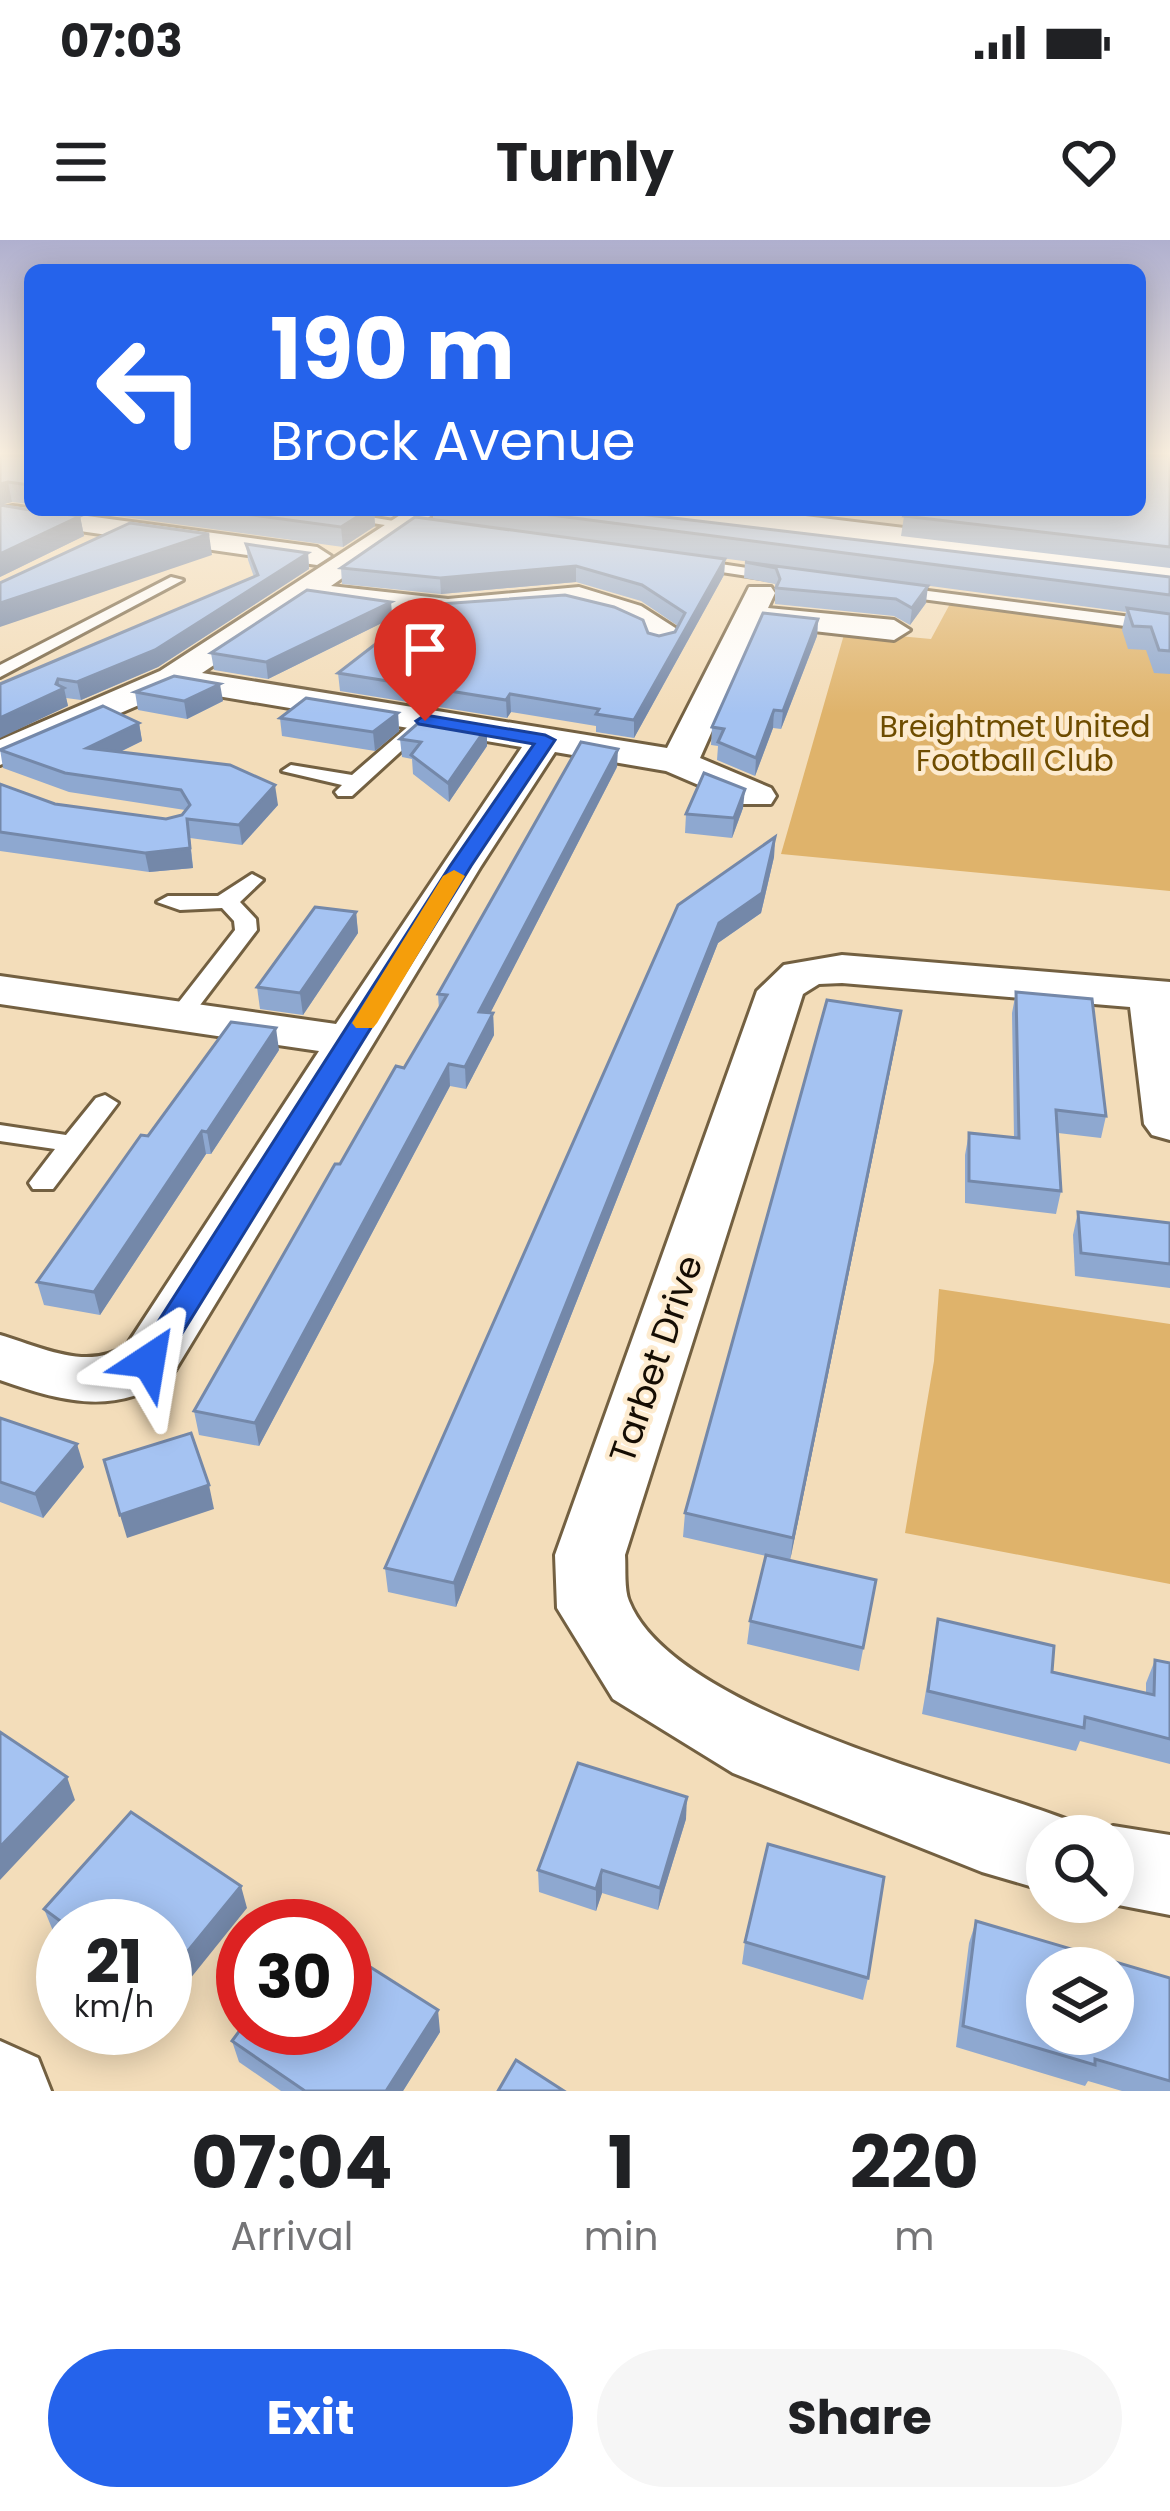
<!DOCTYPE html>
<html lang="en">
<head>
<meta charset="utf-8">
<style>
  body { margin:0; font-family:Poppins,sans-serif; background:#f6f6f6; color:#202124; height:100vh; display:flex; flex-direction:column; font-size:45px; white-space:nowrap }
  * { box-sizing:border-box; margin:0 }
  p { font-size:39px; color:#757577 }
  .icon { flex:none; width:66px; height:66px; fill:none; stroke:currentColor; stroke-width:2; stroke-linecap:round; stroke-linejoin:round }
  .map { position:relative; height:1851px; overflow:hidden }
  .side { display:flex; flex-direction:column; background:#fff; flex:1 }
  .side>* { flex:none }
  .guide { position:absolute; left:24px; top:24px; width:1122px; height:252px; border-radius:18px; box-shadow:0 6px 30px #0003; background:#2563eb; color:#fff; overflow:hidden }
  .buttons { position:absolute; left:1026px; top:1575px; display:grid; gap:24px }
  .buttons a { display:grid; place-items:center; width:108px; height:108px; border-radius:50%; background:#fff; box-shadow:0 6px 30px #0003; font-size:60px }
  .speed { position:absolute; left:36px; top:1659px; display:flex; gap:24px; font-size:60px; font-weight:700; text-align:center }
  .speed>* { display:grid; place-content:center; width:156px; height:156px; border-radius:50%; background:#fff; box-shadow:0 6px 30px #0003; line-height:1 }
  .speed small { font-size:30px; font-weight:400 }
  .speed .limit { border:18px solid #d22; background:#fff; color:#111 }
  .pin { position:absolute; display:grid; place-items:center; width:102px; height:102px; color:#fff; margin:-123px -51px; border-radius:50% 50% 50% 0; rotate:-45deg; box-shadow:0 0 12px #0007 }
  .pin .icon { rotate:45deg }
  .me { position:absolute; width:132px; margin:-66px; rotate:33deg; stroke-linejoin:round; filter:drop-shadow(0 0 9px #0008) }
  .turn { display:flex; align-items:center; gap:42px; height:252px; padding:0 48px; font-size:54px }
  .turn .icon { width:156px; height:156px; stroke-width:2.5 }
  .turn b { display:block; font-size:84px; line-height:102px }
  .eta { display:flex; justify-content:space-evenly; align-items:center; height:204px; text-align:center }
  .eta b { font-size:72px; font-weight:700; line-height:84px }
  .primary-button { display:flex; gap:24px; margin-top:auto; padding:24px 48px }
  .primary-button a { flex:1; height:138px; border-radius:72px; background:#2563eb; color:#fff; font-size:48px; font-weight:700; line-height:138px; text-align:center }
  .primary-button a+a { background:#f6f6f6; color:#202124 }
  .status { display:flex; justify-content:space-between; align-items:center; height:84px; padding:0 60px; background:#fff; direction:ltr }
  .status svg { height:33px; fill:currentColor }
  header { display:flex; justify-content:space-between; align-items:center; height:156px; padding:0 48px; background:#fff; font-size:54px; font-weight:700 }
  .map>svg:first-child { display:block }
</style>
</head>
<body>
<div class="status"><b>07:03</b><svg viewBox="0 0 49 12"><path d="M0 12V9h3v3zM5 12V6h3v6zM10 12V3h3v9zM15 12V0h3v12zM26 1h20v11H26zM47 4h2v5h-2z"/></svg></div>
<header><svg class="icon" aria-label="menu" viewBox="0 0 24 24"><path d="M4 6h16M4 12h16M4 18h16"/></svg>Turnly<svg class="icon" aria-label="heart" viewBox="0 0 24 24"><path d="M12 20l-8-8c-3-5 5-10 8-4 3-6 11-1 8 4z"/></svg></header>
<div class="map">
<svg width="1170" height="1851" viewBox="0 0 1170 1851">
  <rect width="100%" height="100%" fill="#f3ddba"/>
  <g fill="#dfb36b">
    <path d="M 951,362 L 1170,391 L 1170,651 L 781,614 L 845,391 L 931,399 Z"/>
    <path d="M 939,1049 L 1170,1084 L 1170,1344 L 905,1293 L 934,1121 Z"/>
  </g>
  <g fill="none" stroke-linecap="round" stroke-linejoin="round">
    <defs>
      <g id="service">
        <path d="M 290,270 L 327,270 L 430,287 L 423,291 Z"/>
        <path d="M 687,319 L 780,333 L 787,337 L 780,341 L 682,326 L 680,323 Z"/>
        <path d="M 171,337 L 183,340 L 0,437 L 0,425 Z"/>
        <path d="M 889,346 L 1170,382 L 1170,392 L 884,354 L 881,351 Z"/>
        <path d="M 419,477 L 434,481 L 352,556 L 338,556 L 335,552 L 342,545 L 282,531 L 291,525 L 352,535 Z"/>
        <path d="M 252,634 L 263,640 L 240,662 L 256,679 L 257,690 L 188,781 L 172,781 L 168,776 L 235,690 L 234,681 L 222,668 L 180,670 L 157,662 L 168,656 L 218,656 Z"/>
        <path d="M 105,855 L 118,863 L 53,949 L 33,949 L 29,943 L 55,909 L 0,901 L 0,885 L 66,895 L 96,858 Z"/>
      </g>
      <g id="minor">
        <path d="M 13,266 L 317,307 L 331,316 L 317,325 L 3,280 L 3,268 Z"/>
        <path d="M 408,270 L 439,270 L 331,346 L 448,359 L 579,347 L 641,366 L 680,391 L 671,406 L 649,406 L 646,394 C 561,346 536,374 448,377 C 403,379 354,370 310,361 L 202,433 L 667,508 L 749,347 L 771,347 L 775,353 L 768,368 L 894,380 L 910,390 L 894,400 L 759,385 L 700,518 L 771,548 L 776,556 L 771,564 L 743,564 L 666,531 L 555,512 L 481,626 L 171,1137 C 115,1177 60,1161 0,1140 L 0,1095 C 41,1107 88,1132 127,1105 L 319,811 L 0,764 L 0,736 L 336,784 L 522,507 L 176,449 L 0,525 L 0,500 L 160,431 Z"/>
        <path d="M 842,715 L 1170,742 L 1170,900 L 1152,895 L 1144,884 L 1130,767 L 842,743 L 819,744 L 803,754 L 625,1315 C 626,1329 624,1349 629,1361 C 673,1472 970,1541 1076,1583 L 1082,1596 L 1047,1596 L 1047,1651 L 982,1632 L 733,1533 L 613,1459 L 557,1368 L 555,1315 L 757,751 L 784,725 Z"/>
        <path d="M 1113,1586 L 1170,1595 L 1170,1675 L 1103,1662 L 1113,1662 L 1113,1596 L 1088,1596 Z"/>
        <path d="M 0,1801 L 38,1818 L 51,1851 L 0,1851 Z"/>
      </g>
      <path id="trunk" d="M 658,270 L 755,270 L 1170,320 L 1170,342 L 674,280 Z"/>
    </defs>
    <use href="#service" stroke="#736041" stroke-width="6"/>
    <use href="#minor" stroke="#736041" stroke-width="6"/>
    <use href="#trunk" stroke="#736041" stroke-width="6"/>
    <use href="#service" fill="#fff" fill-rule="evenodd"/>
    <use href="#minor" fill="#fff" fill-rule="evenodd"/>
    <use href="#trunk" fill="#fff" fill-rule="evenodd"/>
  </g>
  <g fill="#8ea8d0">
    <path d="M 0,215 L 30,215 L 30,264 L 12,262 L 0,265 L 80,276 L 84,296 L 0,337 Z"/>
    <path d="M 1170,215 L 1170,328 L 901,296 L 904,276 Z"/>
    <path d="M 73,270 L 400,270 L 393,274 L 374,272 L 375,286 L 343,307 Z"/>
    <path d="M 433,270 L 606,270 L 1170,355 L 1170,434 L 1154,433 L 1146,410 L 1128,409 L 1122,390 L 1126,372 L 472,285 L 725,319 L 724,335 L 634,498 L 596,492 L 596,486 L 511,472 L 507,478 L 340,451 L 338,433 L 648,393 L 659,396 L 675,392 L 678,386 L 641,361 L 576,342 L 441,354 L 342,344 L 341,328 L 433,279 Z"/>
    <path d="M 246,304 L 308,313 L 309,329 L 158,427 L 81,460 L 66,458 L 68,466 L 0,444 L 254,337 L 248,320 Z"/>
    <path d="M 745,322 L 926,363 L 910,385 L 894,376 L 775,364 L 775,344 L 744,338 Z"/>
    <path d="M 391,362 L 392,378 L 268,439 L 214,430 L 211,413 Z"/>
    <path d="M 818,379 L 817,396 L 781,489 L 773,488 L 755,536 L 717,520 L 718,506 L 711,505 L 712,487 Z"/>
    <path d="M 135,452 L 223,461 L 187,479 L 138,470 Z"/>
    <path d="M 398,473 L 399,491 L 375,511 L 282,496 L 280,478 Z"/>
    <path d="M 139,483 L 142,501 L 120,512 L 278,565 L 242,605 L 190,598 L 193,628 L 149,632 L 0,611 L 0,544 L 55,564 L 166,579 L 182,575 L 185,570 L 69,552 L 3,528 L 0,509 Z"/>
    <path d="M 400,499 L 487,506 L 449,562 L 413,534 L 412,519 L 402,517 Z"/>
    <path d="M 617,527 L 490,773 L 493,773 L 494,795 L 466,849 L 450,846 L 259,1206 L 199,1195 L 194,1171 L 340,924 L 404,828 L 439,769 L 438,754 Z"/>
    <path d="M 743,568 L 732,598 L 685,593 L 686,574 Z"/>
    <path d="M 775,597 L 774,617 L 761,673 L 718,703 L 456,1367 L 388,1352 L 385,1328 L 678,665 Z"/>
    <path d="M 356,672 L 358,693 L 303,775 L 260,769 L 257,747 Z"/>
    <path d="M 1016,752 L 1106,876 L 1101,898 L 1058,893 L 1061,951 L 1056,974 L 965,963 L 965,915 L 969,893 L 1014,898 L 1012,773 Z"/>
    <path d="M 898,792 L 790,1320 L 876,1340 L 859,1431 L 747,1404 L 750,1381 L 766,1316 L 683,1297 L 685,1273 Z"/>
    <path d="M 279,810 L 211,914 L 206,914 L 100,1075 L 44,1065 L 37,1042 L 148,896 Z"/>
    <path d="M 1078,972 L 1170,984 L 1170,1048 L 1075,1036 L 1073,995 Z"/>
    <path d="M 0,1178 L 84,1227 L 43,1278 L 0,1262 Z"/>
    <path d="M 938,1379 L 1052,1432 L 1146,1454 L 1146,1443 L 1155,1420 L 1170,1423 L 1170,1524 L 1080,1501 L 1076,1511 L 922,1474 Z"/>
    <path d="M 686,1579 L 658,1670 L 602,1653 L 596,1671 L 539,1652 L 538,1630 Z"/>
    <path d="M 247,1668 L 165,1686 L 63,1686 L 63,1698 L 53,1691 L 44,1669 Z"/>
    <path d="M 976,1681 L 1170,1738 L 1170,1851 L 1122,1851 L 1088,1841 L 1085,1846 L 956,1807 L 969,1703 Z"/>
    <path d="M 745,1702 L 868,1738 L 863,1760 L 742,1724 Z"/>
    <path d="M 440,1792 L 403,1851 L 281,1851 L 239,1822 L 232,1801 Z"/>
  </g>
  <g fill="#7488a9">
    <path d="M 8,242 L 12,262 L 0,265 L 0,244 Z"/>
    <path d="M 368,270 L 374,270 L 375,286 L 343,307 L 341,287 Z"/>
    <path d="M 80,276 L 84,296 L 0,337 L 0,314 Z"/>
    <path d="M 209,294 L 212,315 L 0,387 L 0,363 Z"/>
    <path d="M 308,313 L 309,329 L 158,427 L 81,460 L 77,442 Z"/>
    <path d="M 725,319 L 724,335 L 634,498 L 634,480 Z"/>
    <path d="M 576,326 L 576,342 L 441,354 L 440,338 Z"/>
    <path d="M 928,346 L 926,363 L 910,385 L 912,368 Z"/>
    <path d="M 391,362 L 392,378 L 268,439 L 266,422 Z"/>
    <path d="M 818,379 L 817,396 L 781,489 L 783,471 Z"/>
    <path d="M 58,439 L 60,450 L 64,448 L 68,466 L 0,498 L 0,478 L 56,444 Z"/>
    <path d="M 220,444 L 223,461 L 187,479 L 184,461 Z"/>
    <path d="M 510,454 L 511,472 L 507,478 L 506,460 Z"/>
    <path d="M 774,470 L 773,488 L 755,536 L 756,518 Z"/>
    <path d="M 398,473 L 399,491 L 375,511 L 373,492 Z"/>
    <path d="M 139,483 L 142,501 L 91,526 L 87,508 Z"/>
    <path d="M 487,487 L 487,506 L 449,562 L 448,543 Z"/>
    <path d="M 618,509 L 617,527 L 480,793 L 479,772 Z"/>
    <path d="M 275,545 L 278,565 L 242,605 L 239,585 Z"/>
    <path d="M 745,549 L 743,568 L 732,598 L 734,578 Z"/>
    <path d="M 187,579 L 193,628 L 149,632 L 145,613 Z"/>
    <path d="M 775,597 L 774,617 L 761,673 L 718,703 L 456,1367 L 454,1343 L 719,683 Z"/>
    <path d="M 356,672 L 358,693 L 303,775 L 300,753 Z"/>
    <path d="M 901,771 L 898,792 L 790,1321 L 793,1298 Z"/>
    <path d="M 493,773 L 494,795 L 466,849 L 465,827 Z"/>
    <path d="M 276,788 L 279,810 L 211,914 L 207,892 Z"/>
    <path d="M 449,824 L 450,846 L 259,1206 L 255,1183 Z"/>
    <path d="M 202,891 L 206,914 L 100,1075 L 94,1052 Z"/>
    <path d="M 77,1204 L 84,1227 L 43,1278 L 35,1254 Z"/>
    <path d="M 209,1245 L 214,1269 L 127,1298 L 120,1275 Z"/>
    <path d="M 67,1537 L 75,1560 L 0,1640 L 0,1607 Z"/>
    <path d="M 687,1557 L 686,1579 L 658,1670 L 660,1648 Z"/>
    <path d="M 602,1630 L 602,1653 L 596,1671 L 596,1649 Z"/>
    <path d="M 241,1646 L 247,1668 L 165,1770 L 165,1739 Z"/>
    <path d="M 438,1770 L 440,1792 L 403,1851 L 386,1851 Z"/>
  </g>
  <g fill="#a5c3f2" stroke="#7488a9" stroke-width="3" fill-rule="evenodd">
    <path d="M 0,215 L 30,215 L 30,245 L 8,242 L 0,244 Z"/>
    <path d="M 1140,215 L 1170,215 L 1170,307 L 904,276 L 908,270 L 1140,270 Z"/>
    <path d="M 0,265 L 30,270 L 80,276 L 0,314 Z"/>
    <path d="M 215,270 L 368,270 L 341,287 Z"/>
    <path d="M 512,270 L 606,270 L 1170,337 L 1170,355 Z"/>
    <path d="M 415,277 L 725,319 L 634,480 L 596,474 L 599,469 L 510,454 L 506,460 L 338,433 L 426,365 L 565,355 L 614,367 L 643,380 L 648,393 L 659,396 L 675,392 L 685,373 L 642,345 L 576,326 L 440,338 L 341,328 Z"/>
    <path d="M 130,283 L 209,294 L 0,363 L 0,343 Z"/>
    <path d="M 246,304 L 308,313 L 155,410 L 77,442 L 58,439 L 56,444 L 64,448 L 0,478 L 0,444 L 258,335 Z"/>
    <path d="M 745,322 L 928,346 L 912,368 L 896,359 L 776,348 L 780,339 L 776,328 Z"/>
    <path d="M 307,350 L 391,362 L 266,422 L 211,413 Z"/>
    <path d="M 1127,368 L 1170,374 L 1170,411 L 1159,410 L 1151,387 L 1133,386 Z"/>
    <path d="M 763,373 L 818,379 L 783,471 L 774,470 L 756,518 L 718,502 L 724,489 L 712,487 Z"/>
    <path d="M 174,436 L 220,444 L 184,461 L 135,452 Z"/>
    <path d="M 306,458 L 398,473 L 373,492 L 280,478 Z"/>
    <path d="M 103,466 L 139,483 L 87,508 L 230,525 L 275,545 L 239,585 L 187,579 L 190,608 L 145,613 L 0,592 L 0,544 L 55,564 L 166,579 L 182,575 L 190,565 L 181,550 L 65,533 L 0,510 Z"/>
    <path d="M 425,477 L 487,487 L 448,543 L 411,515 L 421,502 L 400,499 Z"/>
    <path d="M 581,502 L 618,509 L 479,772 L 493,773 L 465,827 L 449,824 L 255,1183 L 194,1171 L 335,924 L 340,924 L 396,826 L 404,828 L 447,755 L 438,754 Z"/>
    <path d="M 704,533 L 745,549 L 734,578 L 686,574 Z"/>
    <path d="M 775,597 L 762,653 L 719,683 L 454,1343 L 385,1328 L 678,665 Z"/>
    <path d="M 315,667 L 356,672 L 300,753 L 257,747 Z"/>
    <path d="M 1016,752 L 1092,759 L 1106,876 L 1056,870 L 1061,951 L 969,941 L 969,893 L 1019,898 Z"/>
    <path d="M 827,760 L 901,771 L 793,1298 L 685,1273 Z"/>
    <path d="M 231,782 L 276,788 L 207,892 L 202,891 L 94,1052 L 37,1042 L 141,895 L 148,896 Z"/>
    <path d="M 1078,972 L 1170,983 L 1170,1024 L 1081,1013 Z"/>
    <path d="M 0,1178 L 77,1204 L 35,1254 L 0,1242 Z"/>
    <path d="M 191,1193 L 209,1245 L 120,1275 L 104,1220 Z"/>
    <path d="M 766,1315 L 876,1340 L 863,1408 L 750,1381 Z"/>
    <path d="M 938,1379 L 1054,1406 L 1052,1432 L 1154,1455 L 1155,1420 L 1170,1423 L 1170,1499 L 1085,1477 L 1084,1488 L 928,1451 Z"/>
    <path d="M 0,1492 L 67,1537 L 0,1607 Z"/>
    <path d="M 578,1523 L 687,1557 L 660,1648 L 602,1630 L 596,1649 L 538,1630 Z"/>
    <path d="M 131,1572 L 241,1646 L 165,1739 L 165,1686 L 67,1686 L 44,1669 Z"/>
    <path d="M 768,1604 L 884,1637 L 868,1738 L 745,1702 Z"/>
    <path d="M 976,1681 L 1170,1738 L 1170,1841 L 1095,1819 L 1095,1825 L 963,1786 ZM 1047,1728 L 1113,1728 L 1113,1794 L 1047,1794 Z"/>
    <path d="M 345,1711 L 438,1770 L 386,1851 L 305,1851 L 232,1801 L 243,1786 L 243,1788 L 345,1788 Z"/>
    <path d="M 516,1820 L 564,1851 L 498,1851 Z"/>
  </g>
  <linearGradient id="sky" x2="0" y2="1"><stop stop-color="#b0b0cf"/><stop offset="0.45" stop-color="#faf0e0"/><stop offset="1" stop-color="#faf0e0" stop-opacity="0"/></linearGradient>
  <rect width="1170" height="474" fill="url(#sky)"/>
  <path fill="#2563eb" stroke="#184099" stroke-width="3" d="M 425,475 L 545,495 L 555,500 L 471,626 L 160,1129 L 138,1129 L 134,1121 L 138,1113 L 450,626 L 534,504 L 419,484 L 416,481 Z"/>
  <path fill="#f59e0b" d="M 454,630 L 465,636 L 377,783 L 373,788 L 356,788 L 352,783 L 443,636 Z"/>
  <g text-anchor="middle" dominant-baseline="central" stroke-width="9" stroke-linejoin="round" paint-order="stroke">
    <g font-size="30" fill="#6e4c00" stroke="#fdebcf">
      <text x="1015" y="486">Breightmet United<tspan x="1015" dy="34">Football Club</tspan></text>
    </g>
    <g font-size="36" fill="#150d03" stroke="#fdebcf">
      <text transform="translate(656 1119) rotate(-71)">Tarbet Drive</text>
    </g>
  </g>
</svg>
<div class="buttons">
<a><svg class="icon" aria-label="search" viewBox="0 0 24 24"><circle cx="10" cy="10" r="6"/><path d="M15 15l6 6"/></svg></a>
<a><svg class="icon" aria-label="layers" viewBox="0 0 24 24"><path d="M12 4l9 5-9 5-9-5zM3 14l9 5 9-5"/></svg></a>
</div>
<div class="speed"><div>21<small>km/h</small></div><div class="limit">30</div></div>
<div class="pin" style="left:425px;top:481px;background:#d93025"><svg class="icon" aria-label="arrive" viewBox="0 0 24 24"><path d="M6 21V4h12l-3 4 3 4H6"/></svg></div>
<svg class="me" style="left:149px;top:1121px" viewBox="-20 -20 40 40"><path d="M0-17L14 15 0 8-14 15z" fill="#2563eb" stroke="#fff" stroke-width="4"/></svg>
<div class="guide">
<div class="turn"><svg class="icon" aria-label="left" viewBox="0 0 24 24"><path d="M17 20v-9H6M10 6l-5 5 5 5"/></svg><div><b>190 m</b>Brock Avenue</div></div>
</div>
</div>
<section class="side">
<div class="eta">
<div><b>07:04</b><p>Arrival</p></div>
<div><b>1</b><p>min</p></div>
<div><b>220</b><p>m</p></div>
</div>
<div class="primary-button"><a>Exit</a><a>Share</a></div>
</section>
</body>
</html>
